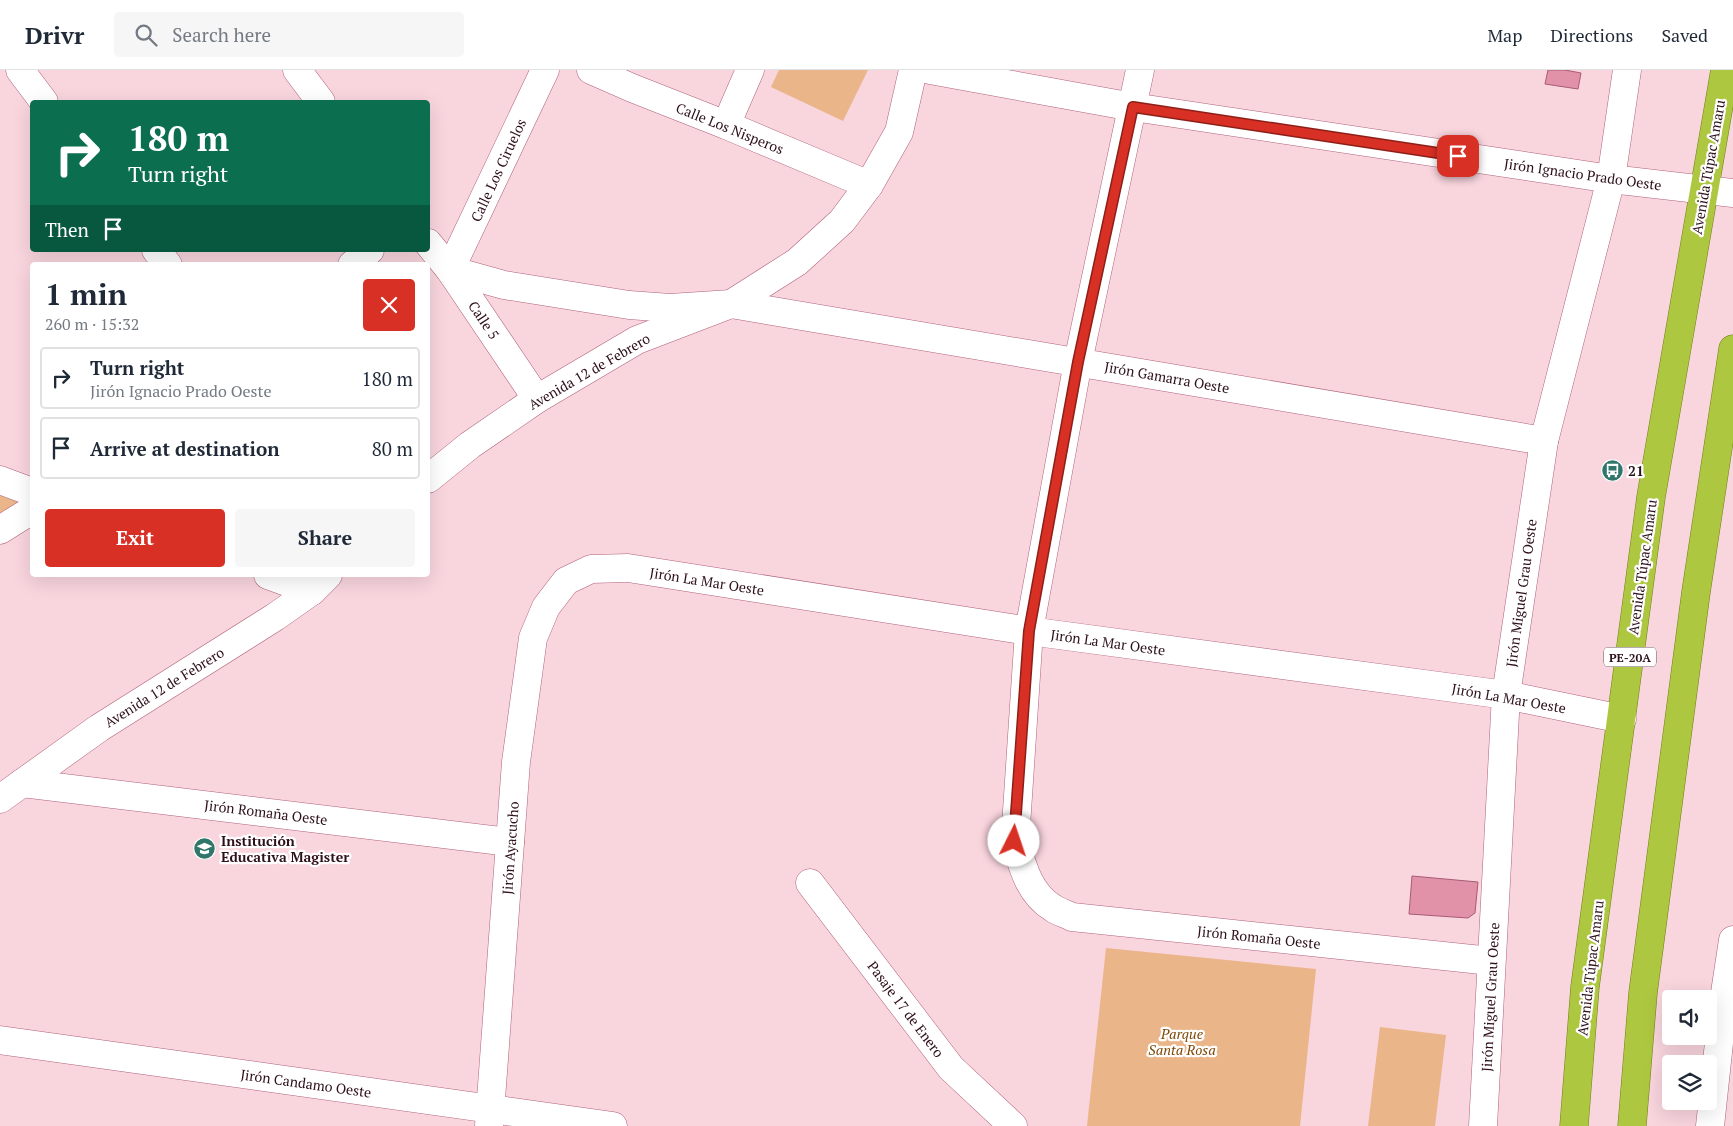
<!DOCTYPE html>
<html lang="en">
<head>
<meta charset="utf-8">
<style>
  body { margin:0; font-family:"PT Serif",serif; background:#f6f6f7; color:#1f2937; height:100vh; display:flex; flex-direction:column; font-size:19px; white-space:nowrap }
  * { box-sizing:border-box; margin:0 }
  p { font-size:16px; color:#747a83 }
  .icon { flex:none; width:28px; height:28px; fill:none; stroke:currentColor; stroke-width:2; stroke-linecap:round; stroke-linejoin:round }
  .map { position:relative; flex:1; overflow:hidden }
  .side { position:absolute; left:30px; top:192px; width:400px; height:315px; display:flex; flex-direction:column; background:#fff; border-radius:5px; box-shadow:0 5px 20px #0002 }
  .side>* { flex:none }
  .banner { position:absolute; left:30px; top:30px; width:400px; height:152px; border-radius:5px; box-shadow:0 5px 20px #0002; background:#0b6e4f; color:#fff; overflow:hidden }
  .fabs { position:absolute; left:1662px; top:920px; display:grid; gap:10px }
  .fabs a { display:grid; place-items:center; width:55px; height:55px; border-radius:5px; background:#fff; box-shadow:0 5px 20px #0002; font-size:25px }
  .pin { position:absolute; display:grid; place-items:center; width:42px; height:42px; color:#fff; margin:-21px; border-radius:10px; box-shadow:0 2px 8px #0006 }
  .me { position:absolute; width:55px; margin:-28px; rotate:4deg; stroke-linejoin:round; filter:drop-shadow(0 0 4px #0008) }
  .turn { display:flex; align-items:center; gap:18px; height:105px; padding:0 15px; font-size:22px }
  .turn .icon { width:65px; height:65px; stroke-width:2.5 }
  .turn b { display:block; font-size:35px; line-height:42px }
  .then { display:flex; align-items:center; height:48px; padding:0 15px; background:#0003; gap:10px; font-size:19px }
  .round { display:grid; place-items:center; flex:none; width:52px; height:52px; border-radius:5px; background:#f6f6f7 }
  .overview { display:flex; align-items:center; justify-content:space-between; height:85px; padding:0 15px }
  h1 { font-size:30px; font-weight:800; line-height:38px }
  .primary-button { display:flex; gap:10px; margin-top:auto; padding:10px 15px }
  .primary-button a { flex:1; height:58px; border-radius:5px; background:#d93025; color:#fff; font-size:20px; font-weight:800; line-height:58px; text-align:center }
  .primary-button a+a { background:#f6f6f7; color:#1f2937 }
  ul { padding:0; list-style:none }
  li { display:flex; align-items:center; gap:15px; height:62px; margin:0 10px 8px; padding:0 5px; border:2px solid #e0e1e3; border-radius:5px }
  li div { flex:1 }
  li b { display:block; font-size:19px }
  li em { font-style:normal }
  header { display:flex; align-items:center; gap:30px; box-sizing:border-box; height:70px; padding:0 25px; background:#fff; border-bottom:1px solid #e0e1e3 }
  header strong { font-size:24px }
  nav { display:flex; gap:28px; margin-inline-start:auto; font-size:18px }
  .search { width:350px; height:45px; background:#f6f6f7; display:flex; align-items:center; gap:12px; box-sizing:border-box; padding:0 18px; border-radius:5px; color:#747a83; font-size:19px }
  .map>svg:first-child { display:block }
</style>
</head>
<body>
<header>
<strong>Drivr</strong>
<div class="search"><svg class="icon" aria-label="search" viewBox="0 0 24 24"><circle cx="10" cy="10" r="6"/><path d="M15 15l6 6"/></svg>Search here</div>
<nav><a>Map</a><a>Directions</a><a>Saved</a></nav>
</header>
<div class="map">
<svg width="1733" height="1056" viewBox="0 0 1733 1056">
  <rect width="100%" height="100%" fill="#f9d5de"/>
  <g fill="#eab589">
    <path d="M 779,0 L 868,0 L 843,51 L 771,17 Z"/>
    <path d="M 0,424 L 25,434 L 0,450 Z"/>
    <path d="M 1106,878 L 1316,899 L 1300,1056 L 1087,1056 Z"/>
    <path d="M 1380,957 L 1446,965 L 1435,1056 L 1368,1056 Z"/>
  </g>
  <g fill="#e192a9" stroke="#a85b73">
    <path d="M 1548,0 L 1565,0 L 1581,3 L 1578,19 L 1545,14 Z"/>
    <path d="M 1412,806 L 1478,812 L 1475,843 L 1468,848 L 1409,844 Z"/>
  </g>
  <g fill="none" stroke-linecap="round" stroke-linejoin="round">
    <defs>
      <g id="minor">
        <path d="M 20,0 L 44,32"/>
        <path d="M 297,0 L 321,32"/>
        <path d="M 545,0 L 450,200 L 504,215 L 629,235 L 670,238 L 731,234 L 1544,371"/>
        <path d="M 591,0 L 632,18 L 726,55 L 869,115"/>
        <path d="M 930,0 L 1133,37 L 1611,109 L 1733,123"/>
        <path d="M 1140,0 L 1078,292 L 1029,561 L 1015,771 C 1022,795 1029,824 1053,838 C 1059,842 1066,844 1072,847 L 1491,891"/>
        <path d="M 726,55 L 750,0"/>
        <path d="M 428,173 L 450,200 L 537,329"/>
        <path d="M 156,180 L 168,195"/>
        <path d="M 352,195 L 370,180"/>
        <path d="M 428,409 L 470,375 L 537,329 L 637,270 L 731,234 L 797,192 L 842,151 L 869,115 L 899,62 L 913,0"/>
        <path d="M 0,410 L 32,422"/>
        <path d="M 0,460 L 32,440"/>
        <path d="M 268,505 L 312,521"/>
        <path d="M 22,713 L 510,772"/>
        <path d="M 0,729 L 99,658 L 275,547 L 312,521 L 328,505"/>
        <path d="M 810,813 L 951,998 L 1013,1056"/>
        <path d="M 0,970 L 613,1056"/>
        <path d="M 489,1056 L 516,692 L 533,568 L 546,537 L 566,511 L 591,499 L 628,498 L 1029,561 L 1506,625 L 1622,649"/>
        <path d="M 1483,1056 L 1506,625 L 1544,371 L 1611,109 L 1627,0"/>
        <path d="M 1710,1056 L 1723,936 L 1733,870"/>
      </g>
      <g id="trunk">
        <path d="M 1574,1056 L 1585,917 L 1651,427 L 1725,0"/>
        <path d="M 1632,1056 L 1643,923 L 1696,522 L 1733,279"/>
      </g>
    </defs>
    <use href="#minor" stroke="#b0627a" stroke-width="29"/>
    <use href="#trunk" stroke="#747e14" stroke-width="29"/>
    <use href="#minor" stroke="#fff" stroke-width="28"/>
    <use href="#trunk" stroke="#aec740" stroke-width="28"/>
  </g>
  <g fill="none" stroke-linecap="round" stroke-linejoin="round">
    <defs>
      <path id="route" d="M 1014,771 L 1029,561 L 1078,292 L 1133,37 L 1458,86"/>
    </defs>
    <use href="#route" stroke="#8d1f18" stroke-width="12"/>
    <use href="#route" stroke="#d93025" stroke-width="9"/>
  </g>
  <defs>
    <symbol id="bus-disc" viewBox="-11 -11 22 22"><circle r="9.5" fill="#30766a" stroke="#fff"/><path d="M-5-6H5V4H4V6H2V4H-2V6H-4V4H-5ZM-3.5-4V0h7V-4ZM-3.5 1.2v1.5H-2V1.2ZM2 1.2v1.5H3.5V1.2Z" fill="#fff"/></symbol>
    <symbol id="school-disc" viewBox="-11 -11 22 22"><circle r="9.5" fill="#30766a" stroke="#fff"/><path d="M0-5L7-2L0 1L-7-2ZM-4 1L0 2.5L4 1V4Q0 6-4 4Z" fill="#fff"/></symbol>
  </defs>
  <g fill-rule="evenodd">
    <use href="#bus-disc" x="1600" y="388" width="25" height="25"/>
    <use href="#school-disc" x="192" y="766" width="25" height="25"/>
  </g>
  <g text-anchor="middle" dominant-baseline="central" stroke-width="4.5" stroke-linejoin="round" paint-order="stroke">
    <rect fill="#fff" stroke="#6d585f" stroke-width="1" x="1604" y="577.5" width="52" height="19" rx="4"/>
    <g font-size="12" font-weight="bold" fill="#2e101a">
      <text x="1630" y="587">PE-20A</text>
    </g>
    <g font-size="14" fill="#2e101a" stroke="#fff">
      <text transform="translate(730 58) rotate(22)">Calle Los Nisperos</text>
      <text transform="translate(1708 97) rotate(-80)">Avenida Túpac Amaru</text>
      <text transform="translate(498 100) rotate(-65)">Calle Los Ciruelos</text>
      <text transform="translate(1583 104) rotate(8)">Jirón Ignacio Prado Oeste</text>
      <text transform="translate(484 250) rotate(56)">Calle 5</text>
      <text transform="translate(589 301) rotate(-30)">Avenida 12 de Febrero</text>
      <text transform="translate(1167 307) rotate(10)">Jirón Gamarra Oeste</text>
      <text transform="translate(1642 497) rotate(-82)">Avenida Túpac Amaru</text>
      <text transform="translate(707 511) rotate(9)">Jirón La Mar Oeste</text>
      <text transform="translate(1521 523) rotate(-82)">Jirón Miguel Grau Oeste</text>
      <text transform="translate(1108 572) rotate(8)">Jirón La Mar Oeste</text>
      <text transform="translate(164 617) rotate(-32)">Avenida 12 de Febrero</text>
      <text transform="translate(1509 628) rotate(10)">Jirón La Mar Oeste</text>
      <text transform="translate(266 742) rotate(7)">Jirón Romaña Oeste</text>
      <text transform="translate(510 778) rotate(-86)">Jirón Ayacucho</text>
      <text transform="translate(1259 867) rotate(6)">Jirón Romaña Oeste</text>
      <text transform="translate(1590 898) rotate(-83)">Avenida Túpac Amaru</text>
      <text transform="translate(1490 927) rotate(-87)">Jirón Miguel Grau Oeste</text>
      <text transform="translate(906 939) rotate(53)">Pasaje 17 de Enero</text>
      <text transform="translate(306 1013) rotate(8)">Jirón Candamo Oeste</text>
    </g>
    <g font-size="14" font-weight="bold" fill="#2e101a" stroke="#fff" text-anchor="start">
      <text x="1628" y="400">21</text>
      <text x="221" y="770">Institución<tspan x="221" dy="16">Educativa Magister</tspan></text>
    </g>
    <g font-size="14" font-style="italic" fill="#7f4604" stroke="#fff">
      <text x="1182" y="963">Parque<tspan x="1182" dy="16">Santa Rosa</tspan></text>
    </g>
  </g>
</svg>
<div class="fabs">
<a><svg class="icon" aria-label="sound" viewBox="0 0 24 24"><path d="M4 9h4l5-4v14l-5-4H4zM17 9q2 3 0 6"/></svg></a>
<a><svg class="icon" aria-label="layers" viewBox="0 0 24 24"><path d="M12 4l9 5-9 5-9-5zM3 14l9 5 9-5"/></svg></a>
</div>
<div class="pin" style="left:1458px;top:86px;background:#d93025"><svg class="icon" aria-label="arrive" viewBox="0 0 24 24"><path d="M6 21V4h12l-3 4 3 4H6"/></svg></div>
<svg class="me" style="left:1014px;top:771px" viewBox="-20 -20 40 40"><circle r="19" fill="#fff"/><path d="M0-13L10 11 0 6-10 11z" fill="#d93025"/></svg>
<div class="banner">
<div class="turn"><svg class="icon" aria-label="right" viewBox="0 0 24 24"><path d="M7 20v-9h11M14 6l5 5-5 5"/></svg><div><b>180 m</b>Turn right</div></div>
<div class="then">Then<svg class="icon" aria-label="arrive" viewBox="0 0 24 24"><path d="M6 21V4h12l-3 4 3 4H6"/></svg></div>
</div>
<section class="side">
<div class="overview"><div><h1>1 min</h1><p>260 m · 15:32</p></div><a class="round" style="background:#d93025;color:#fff"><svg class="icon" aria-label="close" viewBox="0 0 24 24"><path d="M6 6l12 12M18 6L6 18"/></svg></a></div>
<ul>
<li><svg class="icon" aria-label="right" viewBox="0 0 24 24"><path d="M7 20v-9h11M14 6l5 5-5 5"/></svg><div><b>Turn right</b><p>Jirón Ignacio Prado Oeste</p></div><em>180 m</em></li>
<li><svg class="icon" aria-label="arrive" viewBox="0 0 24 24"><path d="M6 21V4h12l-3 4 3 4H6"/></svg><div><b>Arrive at destination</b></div><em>80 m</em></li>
</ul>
<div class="primary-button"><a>Exit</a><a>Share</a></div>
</section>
</div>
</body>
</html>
